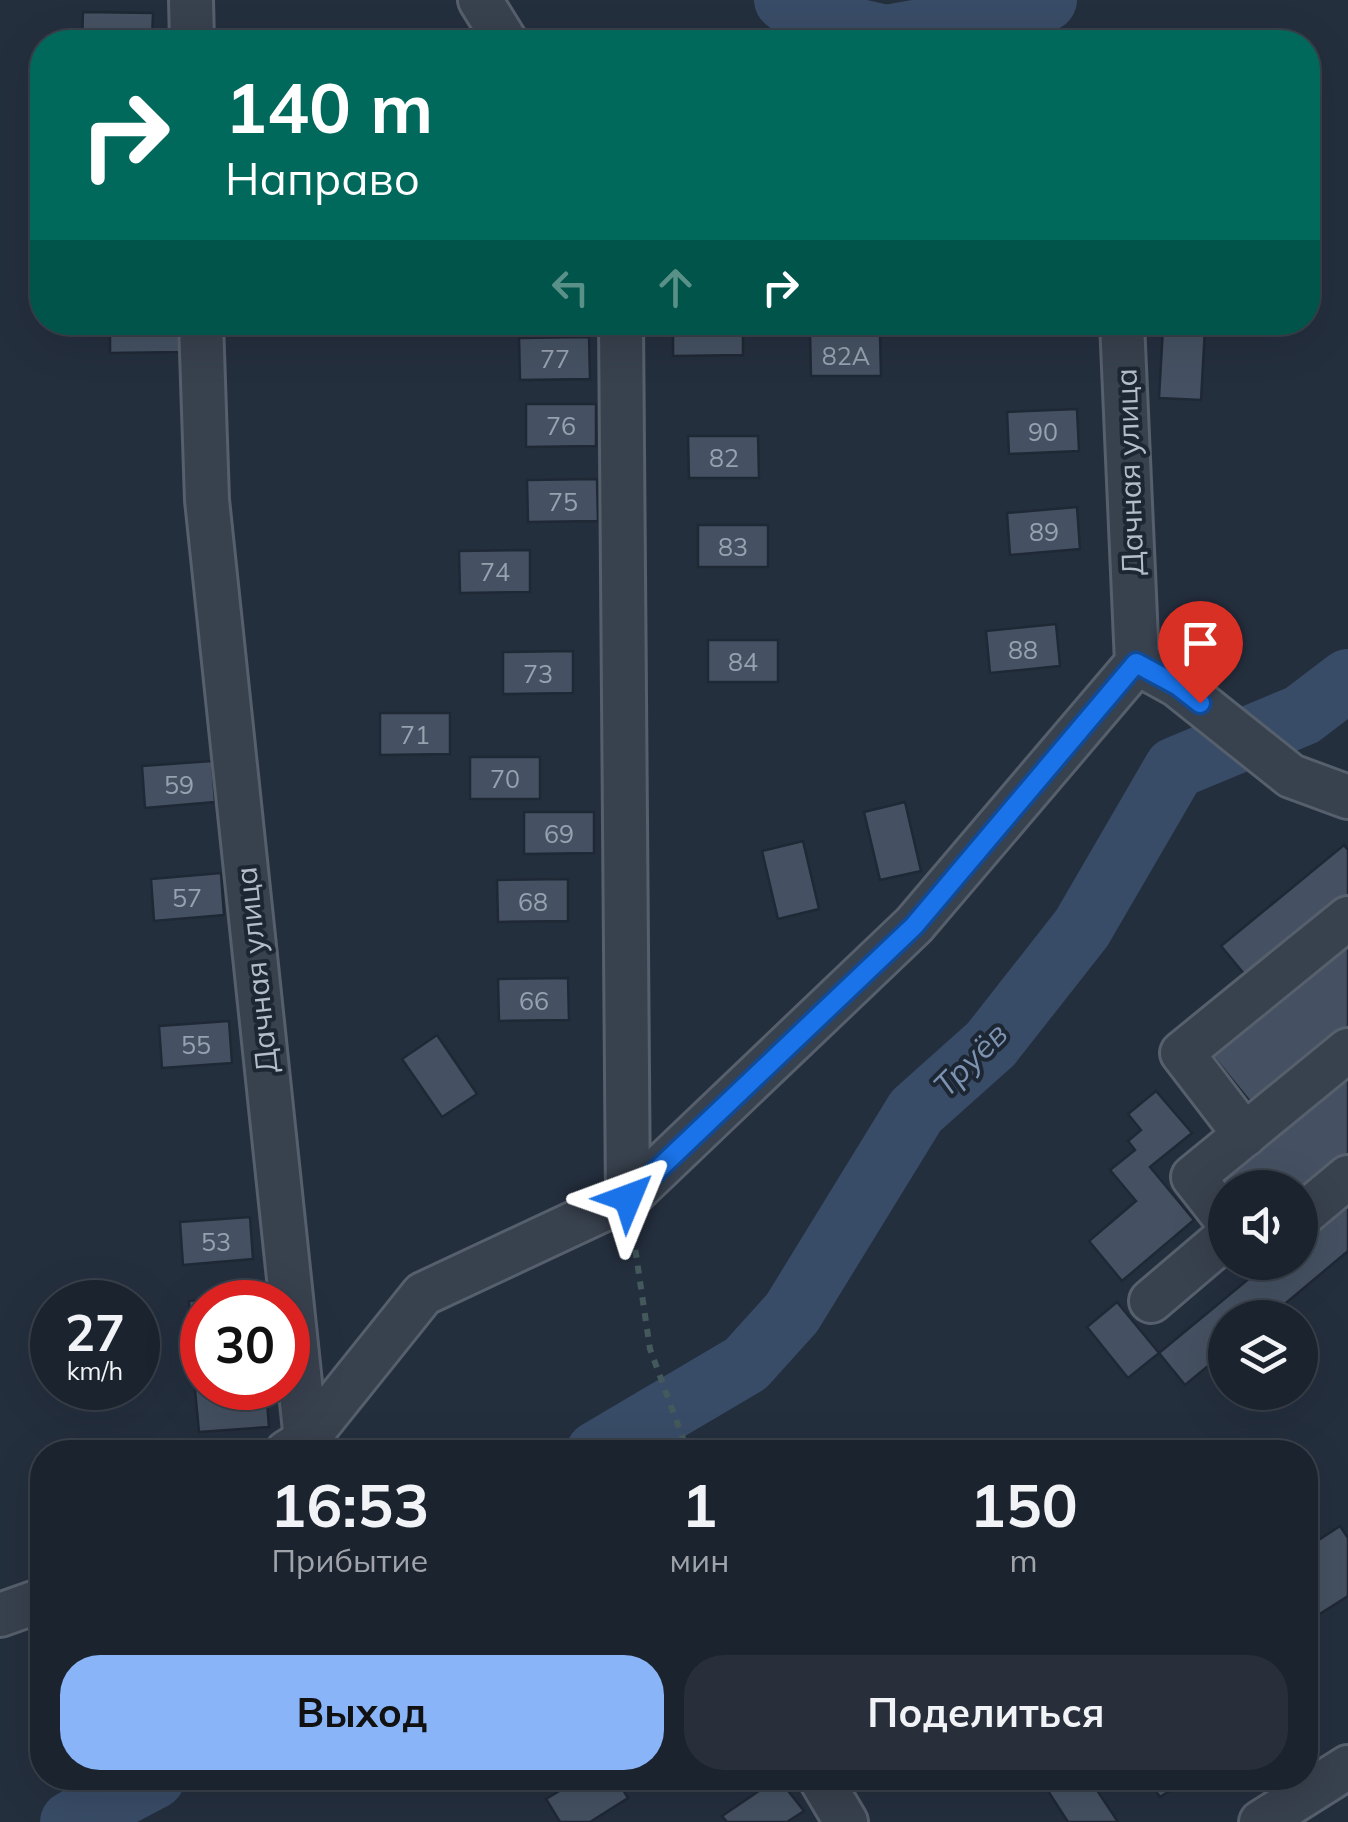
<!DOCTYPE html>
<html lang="ru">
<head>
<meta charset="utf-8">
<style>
  body { margin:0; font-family:Mulish,sans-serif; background:#282f3a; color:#f1f3f6; height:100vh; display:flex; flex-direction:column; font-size:38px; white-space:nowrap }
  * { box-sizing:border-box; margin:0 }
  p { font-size:32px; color:#a0a4aa }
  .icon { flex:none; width:55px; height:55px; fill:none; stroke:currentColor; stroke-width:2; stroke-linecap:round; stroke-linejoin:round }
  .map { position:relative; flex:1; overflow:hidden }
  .details { position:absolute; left:30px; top:1440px; width:1288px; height:350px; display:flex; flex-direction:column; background:#1b232e; border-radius:40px; box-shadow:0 10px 40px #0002,0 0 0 2px #39404a }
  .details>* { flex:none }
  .hud { position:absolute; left:30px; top:30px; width:1290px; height:305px; border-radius:40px; box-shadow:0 10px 40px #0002,0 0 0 2px #39404a; background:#00695c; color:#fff; overflow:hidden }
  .controls { position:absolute; left:1208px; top:1170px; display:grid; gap:20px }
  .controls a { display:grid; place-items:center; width:110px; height:110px; border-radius:50%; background:#1b232e; box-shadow:0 10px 40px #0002,0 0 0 2px #39404a; font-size:50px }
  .speed { position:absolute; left:30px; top:1280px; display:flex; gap:20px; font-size:50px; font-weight:700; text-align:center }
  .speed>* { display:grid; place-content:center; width:130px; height:130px; border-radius:50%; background:#1b232e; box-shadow:0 10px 40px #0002,0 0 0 2px #39404a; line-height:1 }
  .speed small { font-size:25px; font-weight:400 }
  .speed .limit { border:15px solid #d22; background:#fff; color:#111 }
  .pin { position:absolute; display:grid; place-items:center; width:85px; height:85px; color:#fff; margin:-102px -42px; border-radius:50% 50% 50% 0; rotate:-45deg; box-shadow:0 0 10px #0007 }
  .pin .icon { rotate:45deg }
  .me { position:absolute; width:110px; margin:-55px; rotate:46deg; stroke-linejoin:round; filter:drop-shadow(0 0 8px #0008) }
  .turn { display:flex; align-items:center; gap:35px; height:210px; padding:0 30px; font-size:45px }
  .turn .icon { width:130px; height:130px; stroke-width:2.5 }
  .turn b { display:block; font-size:70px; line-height:85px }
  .lanes { display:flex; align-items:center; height:95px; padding:0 30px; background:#0003; justify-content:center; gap:50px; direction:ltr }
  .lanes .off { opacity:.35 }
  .eta { display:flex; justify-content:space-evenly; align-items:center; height:170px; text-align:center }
  .eta b { font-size:60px; font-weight:700; line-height:70px }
  .button { display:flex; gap:20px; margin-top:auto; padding:20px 30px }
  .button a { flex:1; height:115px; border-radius:40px; background:#8ab4f8; color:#111; font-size:40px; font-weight:700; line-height:115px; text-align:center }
  .button a+a { background:#282f3a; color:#f1f3f6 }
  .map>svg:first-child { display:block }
</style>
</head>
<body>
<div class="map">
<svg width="1348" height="1822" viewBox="0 0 1348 1822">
  <rect width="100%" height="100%" fill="#242f3e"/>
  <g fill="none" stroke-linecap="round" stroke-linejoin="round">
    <g stroke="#394c67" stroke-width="62">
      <path d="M 785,0 L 809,19 L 886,36 L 978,20 L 1046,0"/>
      <path d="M 597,1452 L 746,1364 L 792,1313 L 916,1111 L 991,1044 L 1082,928 L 1175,768 L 1302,715 L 1348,680"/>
      <path d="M 71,1822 L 154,1778"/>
    </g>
  </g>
  <g fill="#455162" stroke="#1f2835" stroke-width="2.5">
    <path d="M 83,12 L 153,13 L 152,42 L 82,42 Z"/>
    <path d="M 110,322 L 180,322 L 181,352 L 110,353 Z"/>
    <path d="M 673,322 L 743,322 L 743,355 L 673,356 Z"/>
    <path d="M 1163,327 L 1205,329 L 1201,400 L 1159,398 Z"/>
    <path d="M 810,334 L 880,334 L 881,376 L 811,376 Z"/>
    <path d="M 589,337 L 590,379 L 520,380 L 519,338 Z"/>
    <path d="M 526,404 L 596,404 L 596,446 L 526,447 Z"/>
    <path d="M 1077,409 L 1079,451 L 1009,454 L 1007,412 Z"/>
    <path d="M 688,436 L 758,436 L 759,478 L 689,478 Z"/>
    <path d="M 597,479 L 598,521 L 528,522 L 527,480 Z"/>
    <path d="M 1077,507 L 1080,549 L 1010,555 L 1007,513 Z"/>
    <rect x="698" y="525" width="70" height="42"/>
    <path d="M 530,550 L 530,592 L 460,593 L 459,551 Z"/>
    <path d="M 1056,624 L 1060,666 L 990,673 L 986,631 Z"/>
    <rect x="708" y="640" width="70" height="42"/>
    <path d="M 573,651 L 573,693 L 503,694 L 503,652 Z"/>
    <path d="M 380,713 L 450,713 L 450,754 L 380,755 Z"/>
    <rect x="470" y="757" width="70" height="42"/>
    <path d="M 212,761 L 215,802 L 145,808 L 142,766 Z"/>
    <path d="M 905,802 L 921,871 L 880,880 L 864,812 Z"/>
    <path d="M 524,812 L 594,812 L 594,853 L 524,854 Z"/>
    <path d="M 803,841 L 819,909 L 778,919 L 762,851 Z"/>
    <path d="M 1344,845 L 1348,850 L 1348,901 L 1250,981 L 1221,946 Z"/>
    <path d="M 221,873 L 224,915 L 154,921 L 151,879 Z"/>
    <path d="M 568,879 L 568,921 L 498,922 L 497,880 Z"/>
    <path d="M 1348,945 L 1348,1034 L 1256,1109 L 1213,1056 Z"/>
    <path d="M 568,978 L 569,1020 L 499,1021 L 498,979 Z"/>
    <path d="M 229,1021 L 232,1063 L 162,1068 L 159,1026 Z"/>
    <path d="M 437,1035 L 477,1094 L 442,1117 L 402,1059 Z"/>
    <path d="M 1348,1075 L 1348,1154 L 1300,1193 L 1300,1188 L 1214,1185 Z"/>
    <path d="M 1156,1091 L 1192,1133 L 1150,1167 L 1194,1220 L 1122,1281 L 1089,1241 L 1136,1201 L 1110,1170 L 1135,1150 L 1128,1141 L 1141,1130 L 1128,1114 Z"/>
    <path d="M 1348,1198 L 1348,1251 L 1268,1318 L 1225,1318 L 1225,1352 L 1185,1385 L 1159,1353 L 1269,1262 L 1300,1262 L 1300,1237 Z"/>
    <path d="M 250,1217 L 253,1259 L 183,1265 L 180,1222 Z"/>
    <path d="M 259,1295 L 260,1302 L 202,1302 L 202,1342 L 192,1343 L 189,1301 Z"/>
    <path d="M 1117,1302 L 1159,1353 L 1128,1378 L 1087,1327 Z"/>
    <path d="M 231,1388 L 266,1388 L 269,1427 L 199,1432 L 195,1390 Z"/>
    <path d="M 1340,1526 L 1348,1538 L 1348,1596 L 1315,1617 L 1305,1601 L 1305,1549 Z"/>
    <path d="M 581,1778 L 616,1778 L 628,1798 L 590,1822 L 560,1822 L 546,1799 Z"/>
    <path d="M 778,1778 L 804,1811 L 787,1822 L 727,1822 L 722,1816 Z"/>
    <path d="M 1069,1778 L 1089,1778 L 1118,1822 L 1068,1822 L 1048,1791 Z"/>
    <path d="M 1147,1778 L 1190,1778 L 1160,1797 Z"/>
  </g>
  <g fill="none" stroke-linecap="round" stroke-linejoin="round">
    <defs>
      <g id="minor">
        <path d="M 191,0 L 192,42"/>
        <path d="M 480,0 L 506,42"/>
        <path d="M 201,322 L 207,500 L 306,1440"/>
        <path d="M 621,322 L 628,1198"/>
        <path d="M 1137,663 L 1177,685 L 1291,776 L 1348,797"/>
        <path d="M 1245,1135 L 1182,1053 L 1348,918"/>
        <path d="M 1300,1217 L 1348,1177"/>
        <path d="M 1225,1218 L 1193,1177 L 1348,1050"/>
        <path d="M 1151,1301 L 1225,1238"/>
        <path d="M 287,1452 L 306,1440 L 423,1294 L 628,1198 L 914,925 L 1137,663 L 1122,322"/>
        <path d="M 0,1615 L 42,1600"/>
        <path d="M 820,1778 L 846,1822"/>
        <path d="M 1261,1822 L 1348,1767"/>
      </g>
    </defs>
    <use href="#minor" stroke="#565f6c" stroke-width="48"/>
    <path stroke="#44595c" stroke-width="6" stroke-dasharray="8 8" stroke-linecap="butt" d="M 633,1234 L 650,1349 L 688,1452"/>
    <use href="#minor" stroke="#38414e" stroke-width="42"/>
  </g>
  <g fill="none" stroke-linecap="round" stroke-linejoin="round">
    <defs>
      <path id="route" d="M 628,1198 L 914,926 L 1136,663 L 1177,685 L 1200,703"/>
    </defs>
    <use href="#route" stroke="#114b97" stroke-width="25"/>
    <use href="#route" stroke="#1a73e8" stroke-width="18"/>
  </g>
  <g text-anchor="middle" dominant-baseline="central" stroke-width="8" stroke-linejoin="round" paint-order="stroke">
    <g font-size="25" fill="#98a1af">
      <text x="846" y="355">82А</text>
      <text x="555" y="358">77</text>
      <text x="561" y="425">76</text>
      <text x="1043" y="431">90</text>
      <text x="724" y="457">82</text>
      <text x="563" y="501">75</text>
      <text x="1044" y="531">89</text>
      <text x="733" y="546">83</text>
      <text x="495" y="571">74</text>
      <text x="1023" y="649">88</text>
      <text x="743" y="661">84</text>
      <text x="538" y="673">73</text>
      <text x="415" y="734">71</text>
      <text x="505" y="778">70</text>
      <text x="179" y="784">59</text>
      <text x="559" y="833">69</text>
      <text x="187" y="897">57</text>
      <text x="533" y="901">68</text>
      <text x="534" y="1000">66</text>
      <text x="196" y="1044">55</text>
      <text x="216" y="1241">53</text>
    </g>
    <g font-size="30" fill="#b4bcc9" stroke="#1d2633">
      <text transform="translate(1129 472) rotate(-92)">Дачная улица</text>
      <text transform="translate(256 970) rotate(-96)">Дачная улица</text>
    </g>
    <g font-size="32" font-style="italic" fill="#7c92b1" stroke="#1d2633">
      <text transform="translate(970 1059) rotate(-45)">Труёв</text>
    </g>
  </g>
</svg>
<div class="controls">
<a><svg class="icon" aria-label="sound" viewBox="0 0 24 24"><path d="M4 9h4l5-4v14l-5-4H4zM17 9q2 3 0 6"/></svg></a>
<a><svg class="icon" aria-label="layers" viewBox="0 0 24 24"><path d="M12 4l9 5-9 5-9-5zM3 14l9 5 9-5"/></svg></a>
</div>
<div class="speed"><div>27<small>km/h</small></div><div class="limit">30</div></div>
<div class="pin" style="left:1200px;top:703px;background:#d93025"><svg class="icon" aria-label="arrive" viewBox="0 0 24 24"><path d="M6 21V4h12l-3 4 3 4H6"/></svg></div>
<svg class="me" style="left:628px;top:1198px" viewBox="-20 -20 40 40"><path d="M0-17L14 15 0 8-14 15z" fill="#1a73e8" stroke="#fff" stroke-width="4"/></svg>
<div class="hud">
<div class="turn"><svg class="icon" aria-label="right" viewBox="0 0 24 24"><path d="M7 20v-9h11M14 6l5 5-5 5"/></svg><div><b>140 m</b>Направо</div></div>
<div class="lanes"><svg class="icon off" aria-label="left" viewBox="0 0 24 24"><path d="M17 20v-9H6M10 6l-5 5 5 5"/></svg><svg class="icon off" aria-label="ahead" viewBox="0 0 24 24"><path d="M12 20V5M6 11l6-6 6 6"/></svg><svg class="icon" aria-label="right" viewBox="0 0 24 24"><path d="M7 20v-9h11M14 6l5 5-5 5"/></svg></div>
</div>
<section class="details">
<div class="eta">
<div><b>16:53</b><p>Прибытие</p></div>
<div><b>1</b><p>мин</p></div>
<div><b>150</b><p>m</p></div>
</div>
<div class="button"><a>Выход</a><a>Поделиться</a></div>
</section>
</div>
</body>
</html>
